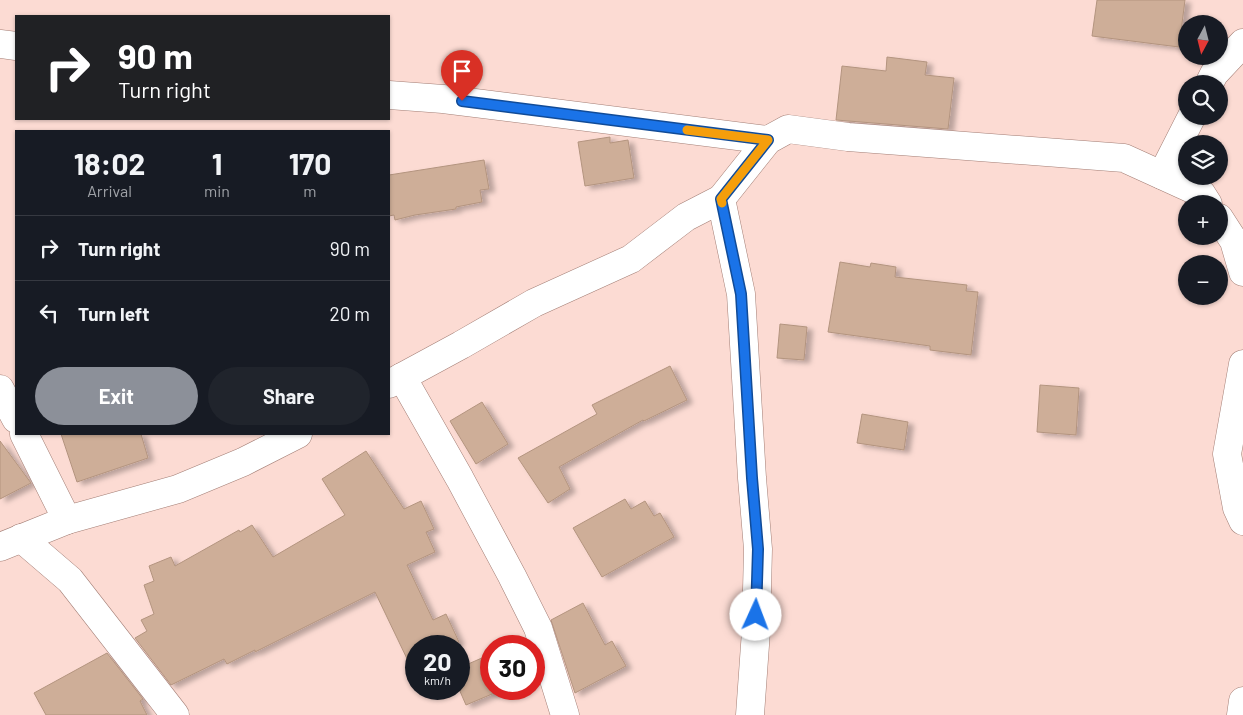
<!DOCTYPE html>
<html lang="en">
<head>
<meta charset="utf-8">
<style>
  body { margin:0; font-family:Barlow,sans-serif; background:#20242c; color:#f1f3f6; height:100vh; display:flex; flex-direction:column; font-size:19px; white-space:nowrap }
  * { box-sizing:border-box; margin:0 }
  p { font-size:16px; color:#9ea1a6 }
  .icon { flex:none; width:28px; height:28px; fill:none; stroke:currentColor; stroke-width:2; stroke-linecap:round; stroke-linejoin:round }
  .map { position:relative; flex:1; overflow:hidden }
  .details { position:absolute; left:15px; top:130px; width:375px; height:305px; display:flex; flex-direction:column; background:#171b24; border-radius:0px; box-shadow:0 1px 4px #0004 }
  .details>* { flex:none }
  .guide { position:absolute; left:15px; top:15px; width:375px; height:105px; border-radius:0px; box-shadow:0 1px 4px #0004; background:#202124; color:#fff; overflow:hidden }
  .needle { width:32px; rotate:187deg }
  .controls { position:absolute; left:1178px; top:15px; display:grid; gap:10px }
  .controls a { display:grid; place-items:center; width:50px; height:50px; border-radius:50%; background:#171b24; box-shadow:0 1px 4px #0004; font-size:25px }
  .speed { position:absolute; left:405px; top:635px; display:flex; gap:10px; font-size:25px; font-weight:700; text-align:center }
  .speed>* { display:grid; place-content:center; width:65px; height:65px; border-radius:50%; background:#171b24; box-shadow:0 1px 4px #0004; line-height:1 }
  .speed small { font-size:12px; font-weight:400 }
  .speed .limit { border:8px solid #d22; background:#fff; color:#111 }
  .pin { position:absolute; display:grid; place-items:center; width:42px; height:42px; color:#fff; margin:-51px -21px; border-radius:50% 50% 50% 0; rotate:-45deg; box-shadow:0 0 5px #0007 }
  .pin .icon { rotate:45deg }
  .me { position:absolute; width:55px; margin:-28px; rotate:2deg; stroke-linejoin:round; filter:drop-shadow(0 0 4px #0008) }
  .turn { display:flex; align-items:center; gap:18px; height:105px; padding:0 20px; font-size:22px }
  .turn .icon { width:65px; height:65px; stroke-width:2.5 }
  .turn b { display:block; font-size:35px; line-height:42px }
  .eta { display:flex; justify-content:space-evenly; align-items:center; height:85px; text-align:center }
  .eta b { font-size:30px; font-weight:700; line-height:35px }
  .button { display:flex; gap:10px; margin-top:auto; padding:10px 20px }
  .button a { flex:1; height:58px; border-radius:30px; background:#8c9099; color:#fff; font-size:20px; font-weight:700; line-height:58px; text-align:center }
  .button a+a { background:#20242c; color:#f1f3f6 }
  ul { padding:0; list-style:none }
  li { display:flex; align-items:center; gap:15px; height:65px; padding:0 20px; border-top:1px solid #363941 }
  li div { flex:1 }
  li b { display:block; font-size:19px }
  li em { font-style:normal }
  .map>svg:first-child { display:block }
</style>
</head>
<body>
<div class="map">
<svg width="1243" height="715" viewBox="0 0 1243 715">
  <defs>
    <filter id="shadow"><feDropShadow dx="5.5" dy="3" stdDeviation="2.5" flood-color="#0004"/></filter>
  </defs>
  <rect width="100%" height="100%" fill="#fcdbd3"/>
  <g fill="#ceae98" stroke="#b3947f" filter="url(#shadow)">
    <path d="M 1097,0 L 1185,0 L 1179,47 L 1092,36 Z"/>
    <path d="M 887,57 L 927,62 L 925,75 L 954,78 L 948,129 L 836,120 L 842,66 L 886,71 Z"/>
    <path d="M 610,137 L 610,143 L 628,140 L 634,178 L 585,186 L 578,142 Z"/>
    <path d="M 484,160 L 489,189 L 480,190 L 482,202 L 456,207 L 456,209 L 415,215 L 395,220 L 394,215 L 389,216 L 389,175 Z"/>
    <path d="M 840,262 L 870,267 L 871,263 L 896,267 L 895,277 L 967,285 L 966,291 L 978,292 L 971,355 L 930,350 L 930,346 L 828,332 Z"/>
    <path d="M 780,324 L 807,327 L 804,360 L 777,358 Z"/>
    <path d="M 670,366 L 687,400 L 644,421 L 643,420 L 559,467 L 570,489 L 548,503 L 518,458 L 597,414 L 592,405 Z"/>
    <path d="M 1040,385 L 1079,388 L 1076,435 L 1037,432 Z"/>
    <path d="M 482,402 L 508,444 L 476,464 L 450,421 Z"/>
    <path d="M 862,414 L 908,422 L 904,450 L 857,443 Z"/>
    <path d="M 61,434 L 141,434 L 148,458 L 77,482 Z"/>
    <path d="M 0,441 L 31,483 L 0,499 Z"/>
    <path d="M 366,451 L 404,509 L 421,501 L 434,529 L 426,532 L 435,552 L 407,565 L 433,620 L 446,614 L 459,642 L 450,646 L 416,646 L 416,662 L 410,665 L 375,592 L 255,652 L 255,650 L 227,664 L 224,659 L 171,685 L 135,638 L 147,631 L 141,620 L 154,614 L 144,585 L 154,581 L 149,566 L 171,557 L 175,566 L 239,530 L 240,532 L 252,525 L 273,557 L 345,515 L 322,479 Z"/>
    <path d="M 625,499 L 631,509 L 645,501 L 654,516 L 660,513 L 674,537 L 602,577 L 573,528 Z"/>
    <path d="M 583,603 L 605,645 L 612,641 L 626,666 L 575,693 L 551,620 Z"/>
    <path d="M 107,653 L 143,699 L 140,701 L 147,715 L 46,715 L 34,693 Z"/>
    <path d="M 491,654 L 491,689 L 504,689 L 466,705 L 459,689 L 459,668 Z"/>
  </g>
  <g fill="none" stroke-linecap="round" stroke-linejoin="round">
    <defs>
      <g id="minor">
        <path d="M 0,44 L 16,46"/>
        <path d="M 1209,84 L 1214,74 L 1243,43"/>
        <path d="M 389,95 L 443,99 L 768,140"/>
        <path d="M 1162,175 L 1192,116"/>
        <path d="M 721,199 L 741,294 L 752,478 L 758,549 L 756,631 L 750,715"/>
        <path d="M 1219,218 L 1234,241 L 1243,272"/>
        <path d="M 1243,364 L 1227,454 L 1237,508 L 1243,521"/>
        <path d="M 402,377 L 460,479 L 512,576 L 538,628 L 565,715"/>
        <path d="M 389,384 L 461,345 L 534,303 L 631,259 L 686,217 L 721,199 L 768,140 L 788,129 L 848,137 L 1124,158 L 1201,193 L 1208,204"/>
        <path d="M 0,389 L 16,419"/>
        <path d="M 24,434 L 67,520"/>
        <path d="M 21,538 L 70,580 L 175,715"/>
        <path d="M 0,547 L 67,520 L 178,489 L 243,462 L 298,434"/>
        <path d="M 1241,715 L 1243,701"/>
      </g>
    </defs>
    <use href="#minor" stroke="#a37e75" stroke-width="29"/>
    <use href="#minor" stroke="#fff" stroke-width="28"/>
  </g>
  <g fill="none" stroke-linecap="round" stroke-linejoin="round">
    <defs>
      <path id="route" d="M 462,101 L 768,140 L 721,199 L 741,294 L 752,478 L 758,549 L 756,615"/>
    </defs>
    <use href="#route" stroke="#114b97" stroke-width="12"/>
    <use href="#route" stroke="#1a73e8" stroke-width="9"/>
    <path stroke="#f59e0b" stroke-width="9" d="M 687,130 L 768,140 L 721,199 L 722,203"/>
  </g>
</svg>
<div class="controls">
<a><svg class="needle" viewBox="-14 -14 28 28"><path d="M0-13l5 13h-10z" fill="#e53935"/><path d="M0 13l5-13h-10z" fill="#9ea1a6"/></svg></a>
<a><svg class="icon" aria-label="search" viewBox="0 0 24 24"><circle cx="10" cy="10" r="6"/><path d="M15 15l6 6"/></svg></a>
<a><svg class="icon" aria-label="layers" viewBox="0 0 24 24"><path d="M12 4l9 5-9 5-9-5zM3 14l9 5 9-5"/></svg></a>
<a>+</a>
<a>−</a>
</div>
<div class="speed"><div>20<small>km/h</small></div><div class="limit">30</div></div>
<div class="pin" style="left:462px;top:101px;background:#d93025"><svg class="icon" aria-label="arrive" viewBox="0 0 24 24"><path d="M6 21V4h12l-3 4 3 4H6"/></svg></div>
<svg class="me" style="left:756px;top:615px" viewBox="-20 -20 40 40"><circle r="19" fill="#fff"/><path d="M0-13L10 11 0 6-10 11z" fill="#1a73e8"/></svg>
<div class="guide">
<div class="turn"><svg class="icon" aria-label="right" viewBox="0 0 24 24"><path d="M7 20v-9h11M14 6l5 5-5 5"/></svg><div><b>90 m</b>Turn right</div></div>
</div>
<section class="details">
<div class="eta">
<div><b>18:02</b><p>Arrival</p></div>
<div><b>1</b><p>min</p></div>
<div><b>170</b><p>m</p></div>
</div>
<ul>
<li><svg class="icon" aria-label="right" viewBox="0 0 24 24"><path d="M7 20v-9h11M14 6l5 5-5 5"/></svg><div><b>Turn right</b></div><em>90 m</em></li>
<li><svg class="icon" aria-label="left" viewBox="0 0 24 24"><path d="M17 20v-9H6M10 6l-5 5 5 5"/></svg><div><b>Turn left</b></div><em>20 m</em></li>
</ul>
<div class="button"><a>Exit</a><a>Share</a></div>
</section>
</div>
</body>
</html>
